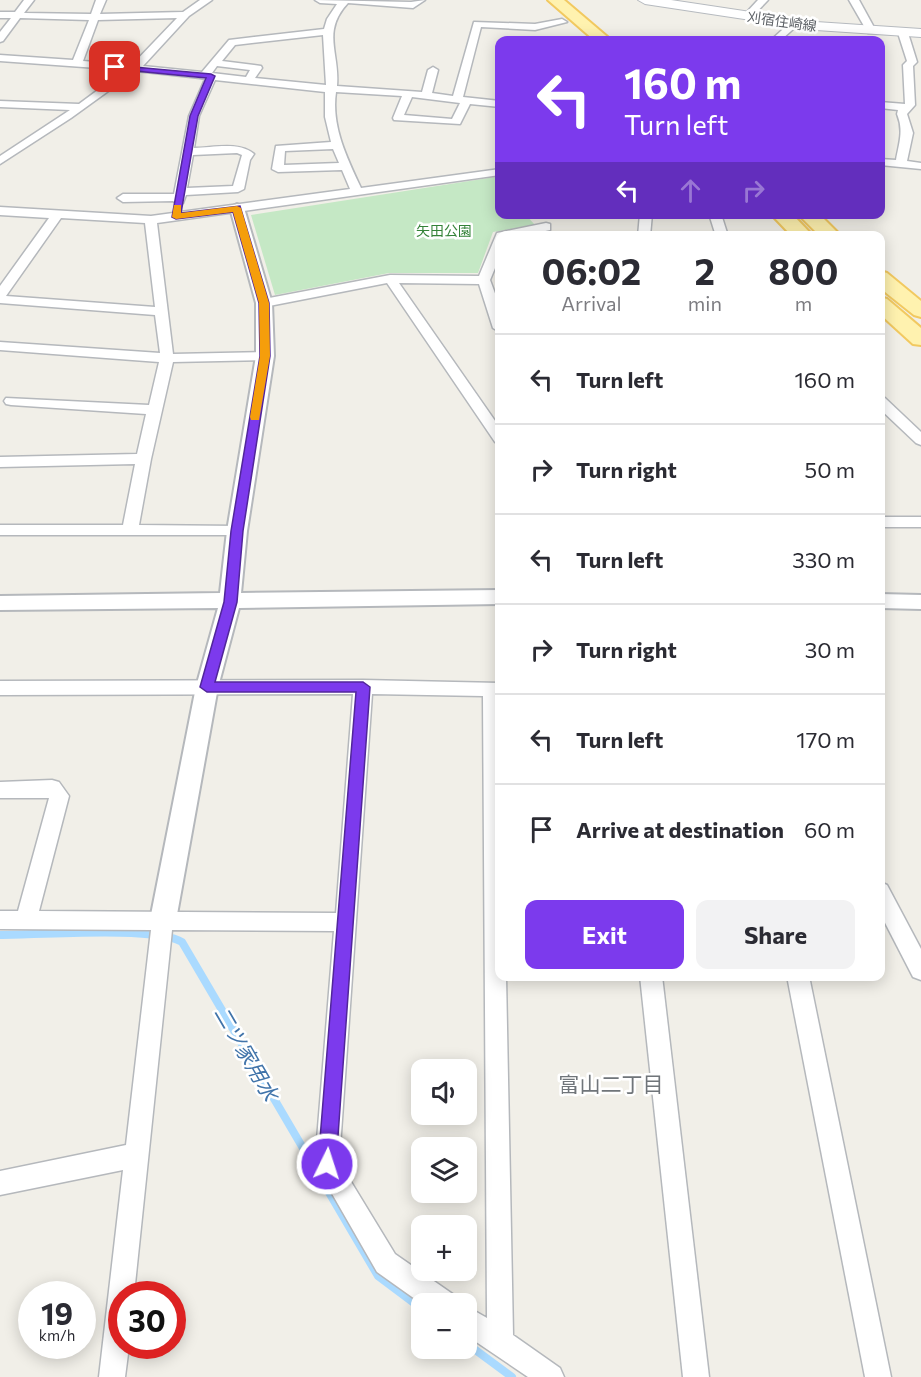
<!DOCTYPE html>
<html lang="en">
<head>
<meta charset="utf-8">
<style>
  body { margin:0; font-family:Commissioner,"Noto Sans JP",sans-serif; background:#f2f2f3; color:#2b2b33; height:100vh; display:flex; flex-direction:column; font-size:22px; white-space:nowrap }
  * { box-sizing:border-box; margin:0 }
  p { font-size:20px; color:#7c7c81 }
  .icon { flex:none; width:33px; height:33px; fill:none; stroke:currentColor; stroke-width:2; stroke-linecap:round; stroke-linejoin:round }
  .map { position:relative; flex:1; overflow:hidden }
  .drawer { position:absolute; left:495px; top:231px; width:390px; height:750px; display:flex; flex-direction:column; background:#fff; border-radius:12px; box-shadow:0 3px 15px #0003 }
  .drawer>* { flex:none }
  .guide { position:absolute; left:495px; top:36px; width:390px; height:183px; border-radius:12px; box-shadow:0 3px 15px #0003; background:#7c3aed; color:#fff; overflow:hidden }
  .buttons { position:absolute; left:411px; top:1059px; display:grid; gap:12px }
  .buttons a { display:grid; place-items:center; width:66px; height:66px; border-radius:12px; background:#fff; box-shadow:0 3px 15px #0003; font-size:30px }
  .speed { position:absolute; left:18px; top:1281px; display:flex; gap:12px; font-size:30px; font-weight:700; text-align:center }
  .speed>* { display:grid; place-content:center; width:78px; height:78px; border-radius:50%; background:#fff; box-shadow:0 3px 15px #0003; line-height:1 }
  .speed small { font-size:15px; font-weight:400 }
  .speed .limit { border:9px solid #d22; background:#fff; color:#111 }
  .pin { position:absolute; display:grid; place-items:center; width:51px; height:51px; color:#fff; margin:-26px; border-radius:12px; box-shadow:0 3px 9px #0006 }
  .me { position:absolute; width:66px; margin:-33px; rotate:4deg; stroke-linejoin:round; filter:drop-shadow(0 0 4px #0008) }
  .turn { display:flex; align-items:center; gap:21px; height:126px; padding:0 30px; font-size:27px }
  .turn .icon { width:78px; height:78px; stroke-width:2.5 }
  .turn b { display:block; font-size:42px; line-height:51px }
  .lanes { display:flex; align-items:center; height:57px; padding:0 30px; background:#0003; justify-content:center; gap:30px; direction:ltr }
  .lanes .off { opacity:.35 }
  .eta { display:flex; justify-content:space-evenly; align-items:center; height:102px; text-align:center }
  .eta b { font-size:36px; font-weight:700; line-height:42px }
  .action { display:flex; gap:12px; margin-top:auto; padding:12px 30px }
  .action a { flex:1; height:69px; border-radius:12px; background:#7c3aed; color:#fff; font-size:24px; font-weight:700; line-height:69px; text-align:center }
  .action a+a { background:#f2f2f3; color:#2b2b33 }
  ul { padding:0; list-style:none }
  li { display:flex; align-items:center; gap:18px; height:90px; padding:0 30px; border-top:2px solid #e1e1e2 }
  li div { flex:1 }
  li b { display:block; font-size:22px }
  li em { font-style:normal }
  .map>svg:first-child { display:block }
</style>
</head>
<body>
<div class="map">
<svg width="921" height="1377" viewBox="0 0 921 1377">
  <rect width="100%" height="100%" fill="#f1efe8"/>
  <path fill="#c5e8c5" d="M 495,177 L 499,183 L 500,214 L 526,215 L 535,225 L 493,232 L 478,273 L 389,273 L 275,295 L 251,215 Z"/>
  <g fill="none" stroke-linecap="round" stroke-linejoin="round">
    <g stroke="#aadaff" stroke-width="8">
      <path d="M 0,935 C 36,935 158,926 182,942 L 378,1276 L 422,1309"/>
      <path d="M 466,1343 L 512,1377"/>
    </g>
    <defs>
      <g id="minor">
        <path d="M 24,0 L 34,0 L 24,13 L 91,14 L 96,0 L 106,0 L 100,14 L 183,12 L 200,0 L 212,0 L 189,16 L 143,66 L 202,72 L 229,40 L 324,29 L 327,19 L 337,4 L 320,3 L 315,0 L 411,2 L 425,0 L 413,8 L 348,3 C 321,32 340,53 337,86 L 422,92 L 428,70 L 433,67 L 438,70 L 432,93 L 453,96 L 474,22 L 535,24 L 562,19 L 567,22 L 535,30 L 481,27 L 463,97 L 500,101 L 500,107 L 470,104 L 460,124 L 394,120 L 393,118 L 402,96 L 336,92 C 331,126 347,158 361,188 L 500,169 L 500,175 L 157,223 L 173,354 L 265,352 L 272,356 L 265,360 L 173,362 L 151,459 L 139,525 L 237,526 L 243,527 L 245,531 L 243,535 L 0,535 L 0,525 L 123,525 L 135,464 L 0,467 L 0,457 L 137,454 L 146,414 L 11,405 L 6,404 L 4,401 L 6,398 L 149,405 L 159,362 L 0,350 L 0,342 L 160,353 L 155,315 L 0,303 L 0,286 L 49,218 L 0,215 L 0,207 L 151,216 L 350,189 L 342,170 L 278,172 L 272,169 L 276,146 L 331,142 L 325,117 L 325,92 L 215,80 L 199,116 L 194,148 C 212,148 239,141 254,154 L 250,160 L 244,189 L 238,192 L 186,195 L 183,203 L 179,205 L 173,201 L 123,202 L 117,198 L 123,194 L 174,194 L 189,116 L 205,79 L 200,78 L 136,71 L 71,118 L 0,164 L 0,156 L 70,110 L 0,107 L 0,101 L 79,104 L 125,70 L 0,61 L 0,55 L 73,60 L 89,20 L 20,18 L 3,41 L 0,42 L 0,32 L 11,18 L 0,18 L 0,12 L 15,12 ZM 177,18 L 132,65 L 83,61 L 98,20 ZM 323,35 L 326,85 L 255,78 L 262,68 L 261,66 L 222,61 L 235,45 ZM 217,66 L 250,70 L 246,77 L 212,73 ZM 412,97 L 460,103 L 452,119 L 404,115 ZM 333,149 L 339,163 L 284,165 L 285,151 ZM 237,153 L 242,155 L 233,186 L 187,188 L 193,155 ZM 61,218 L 145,223 L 155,307 L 6,296 Z"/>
        <path d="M 758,0 L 768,0 L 751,18 L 745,18 L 745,14 Z"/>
        <path d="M 849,0 L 859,0 L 876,31 L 874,33 L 868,33 Z"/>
        <path d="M 792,21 L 800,23 L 781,40 L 771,40 Z"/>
        <path d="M 900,31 L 908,33 L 917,62 L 913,66 L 915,105 L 907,114 L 913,133 L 907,161 L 921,163 L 921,169 L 880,165 L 880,159 L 896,160 C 899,143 904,131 897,114 L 898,110 L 880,108 L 880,102 L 905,104 L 903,65 L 907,61 L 898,33 Z"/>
        <path d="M 640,214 L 652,214 L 650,236 L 638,236 Z"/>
        <path d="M 709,214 L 721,214 L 728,236 L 716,236 Z"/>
        <path d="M 546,223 L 550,224 L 550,230 L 522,236 L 500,236 L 500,256 L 490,280 L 500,307 L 500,332 L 493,328 L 479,284 L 399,283 L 500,428 L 500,443 L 495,442 L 387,283 L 264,307 L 257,303 L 264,299 L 390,275 L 479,276 L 497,233 Z"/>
        <path d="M 880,397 L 885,398 L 921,432 L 921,445 L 916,443 L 880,409 Z"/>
        <rect x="880" y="517" width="41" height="10"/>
        <path d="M 363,680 L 500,683 L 500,976 L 506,976 L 513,1335 L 560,1368 L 564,1377 L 528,1377 L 466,1335 L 466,1306 L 487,1318 L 483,696 L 372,694 L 339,1162 L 395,1254 L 454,1295 L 458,1304 L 422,1304 L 377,1272 L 315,1164 L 334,931 L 172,930 L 134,1294 L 122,1294 L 122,1346 L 129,1346 L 125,1377 L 99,1377 L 123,1170 L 0,1195 L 0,1171 L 126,1145 L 151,930 L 0,929 L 0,911 L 18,911 L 49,798 L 0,798 L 0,782 L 52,780 L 59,782 L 69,796 L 39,911 L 336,913 L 353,694 L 0,695 L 0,681 Z"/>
        <path d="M 880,882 L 887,885 L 921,949 L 921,980 L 913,977 L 880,913 Z"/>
        <path d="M 640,976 L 662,976 L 709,1377 L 683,1377 Z"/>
        <path d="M 787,976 L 809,976 L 891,1377 L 865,1377 Z"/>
      </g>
      <g id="tertiary">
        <path d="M 237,204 L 244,208 L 272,303 L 274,356 L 247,531 L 241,593 L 500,590 L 500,604 L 239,608 L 218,687 L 176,920 L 172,928 L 163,932 L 154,928 L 150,920 L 196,687 L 218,608 L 0,610 L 0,596 L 220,593 L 227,531 L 256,356 L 256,303 L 230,208 Z"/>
        <path d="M 880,594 L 921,595 L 921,609 L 880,608 Z"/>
      </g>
      <path id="secondary" d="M 638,0 L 671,0 L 816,22 L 921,29 L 921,37 L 816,30 L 645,4 Z"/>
      <g id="primary">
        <path d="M 548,0 L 564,0 L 611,40 L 594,40 Z"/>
        <path d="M 771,214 L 792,214 L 813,236 L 792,236 Z"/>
        <path d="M 798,214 L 819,214 L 841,236 L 820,236 Z"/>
        <path d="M 880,271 L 887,273 L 921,301 L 921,317 L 914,315 L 880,288 Z"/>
        <path d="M 880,297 L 887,299 L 921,328 L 921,345 L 913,344 L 880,314 Z"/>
      </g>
    </defs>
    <use href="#minor" stroke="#b5b8bc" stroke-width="3"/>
    <use href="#tertiary" stroke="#b5b8bc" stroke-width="4"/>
    <use href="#secondary" stroke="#b6babf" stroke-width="2"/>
    <use href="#primary" stroke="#f2c960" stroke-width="4"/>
    <use href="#minor" fill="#fff" fill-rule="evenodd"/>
    <use href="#tertiary" fill="#fff" fill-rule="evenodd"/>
    <use href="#secondary" fill="#fff" fill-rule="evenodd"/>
    <use href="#primary" fill="#fff2af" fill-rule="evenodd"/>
  </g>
  <path fill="#7c3aed" stroke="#51269a" stroke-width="1.5" d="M 112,65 L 211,74 L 215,76 L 198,116 L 181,213 L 240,206 L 269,303 L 270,356 L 243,531 L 237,602 L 215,682 L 363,682 L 370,687 L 336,1164 L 333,1170 L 327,1173 L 320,1170 L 318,1164 L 356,692 L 207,692 L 200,687 L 224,602 L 231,531 L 260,356 L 259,303 L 233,212 L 176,219 L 172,217 L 190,116 L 206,78 L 115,69 L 112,69 Z"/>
  <path fill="#f59e0b" d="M 174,205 L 181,205 L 181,213 L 237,206 L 241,208 L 269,303 L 270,356 L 259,420 L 251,420 L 250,417 L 260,356 L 259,303 L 233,212 L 176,219 L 172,217 Z"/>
  <g text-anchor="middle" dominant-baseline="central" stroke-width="5" stroke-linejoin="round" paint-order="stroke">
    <g font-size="14" fill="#5f6368" stroke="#fff">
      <text transform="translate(782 21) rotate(8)">刈宿住崎線</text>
    </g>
    <g font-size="14" fill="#348238" stroke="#fff">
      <text x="444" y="230">矢田公園</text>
    </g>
    <g font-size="21" font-style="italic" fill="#4174aa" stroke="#fff">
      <text transform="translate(247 1053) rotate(60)">二ツ家用水</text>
    </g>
    <g font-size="21" fill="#70757a" stroke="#fff">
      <text x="611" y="1083">富山二丁目</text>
    </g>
  </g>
</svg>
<div class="buttons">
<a><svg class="icon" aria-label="sound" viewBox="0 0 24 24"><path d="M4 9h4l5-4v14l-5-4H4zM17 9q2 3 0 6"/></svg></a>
<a><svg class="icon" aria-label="layers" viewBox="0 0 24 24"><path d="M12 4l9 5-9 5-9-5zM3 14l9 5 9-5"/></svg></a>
<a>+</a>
<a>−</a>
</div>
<div class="speed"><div>19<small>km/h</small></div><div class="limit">30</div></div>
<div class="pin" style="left:115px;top:67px;background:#d93025"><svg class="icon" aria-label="arrive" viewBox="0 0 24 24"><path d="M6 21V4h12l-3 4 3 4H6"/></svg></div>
<svg class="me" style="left:327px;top:1164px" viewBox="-20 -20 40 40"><circle r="17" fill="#7c3aed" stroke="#fff" stroke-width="3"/><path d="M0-11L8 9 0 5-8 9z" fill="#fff"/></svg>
<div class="guide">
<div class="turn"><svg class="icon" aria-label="left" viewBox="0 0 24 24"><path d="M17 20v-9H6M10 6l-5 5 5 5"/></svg><div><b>160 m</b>Turn left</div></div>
<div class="lanes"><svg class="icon" aria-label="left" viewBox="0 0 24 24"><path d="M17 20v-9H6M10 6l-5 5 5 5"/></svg><svg class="icon off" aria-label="ahead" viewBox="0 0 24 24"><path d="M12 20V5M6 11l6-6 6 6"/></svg><svg class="icon off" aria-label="right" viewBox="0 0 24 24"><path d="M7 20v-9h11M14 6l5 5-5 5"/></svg></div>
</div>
<section class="drawer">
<div class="eta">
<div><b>06:02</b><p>Arrival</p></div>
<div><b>2</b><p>min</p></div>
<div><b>800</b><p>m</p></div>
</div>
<ul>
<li><svg class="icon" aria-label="left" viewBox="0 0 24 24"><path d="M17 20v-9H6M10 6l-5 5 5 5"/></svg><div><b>Turn left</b></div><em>160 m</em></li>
<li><svg class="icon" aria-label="right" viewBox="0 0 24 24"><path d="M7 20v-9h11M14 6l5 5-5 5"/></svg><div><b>Turn right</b></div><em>50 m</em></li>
<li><svg class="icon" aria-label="left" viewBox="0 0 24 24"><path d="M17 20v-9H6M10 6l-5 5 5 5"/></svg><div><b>Turn left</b></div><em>330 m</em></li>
<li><svg class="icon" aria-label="right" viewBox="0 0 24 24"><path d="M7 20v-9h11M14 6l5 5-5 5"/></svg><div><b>Turn right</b></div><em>30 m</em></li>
<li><svg class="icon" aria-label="left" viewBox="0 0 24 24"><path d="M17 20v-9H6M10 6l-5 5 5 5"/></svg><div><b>Turn left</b></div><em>170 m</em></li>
<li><svg class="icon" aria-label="arrive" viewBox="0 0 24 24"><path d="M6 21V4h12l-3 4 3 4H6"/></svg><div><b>Arrive at destination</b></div><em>60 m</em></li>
</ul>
<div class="action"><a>Exit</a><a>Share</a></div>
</section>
</div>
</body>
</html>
